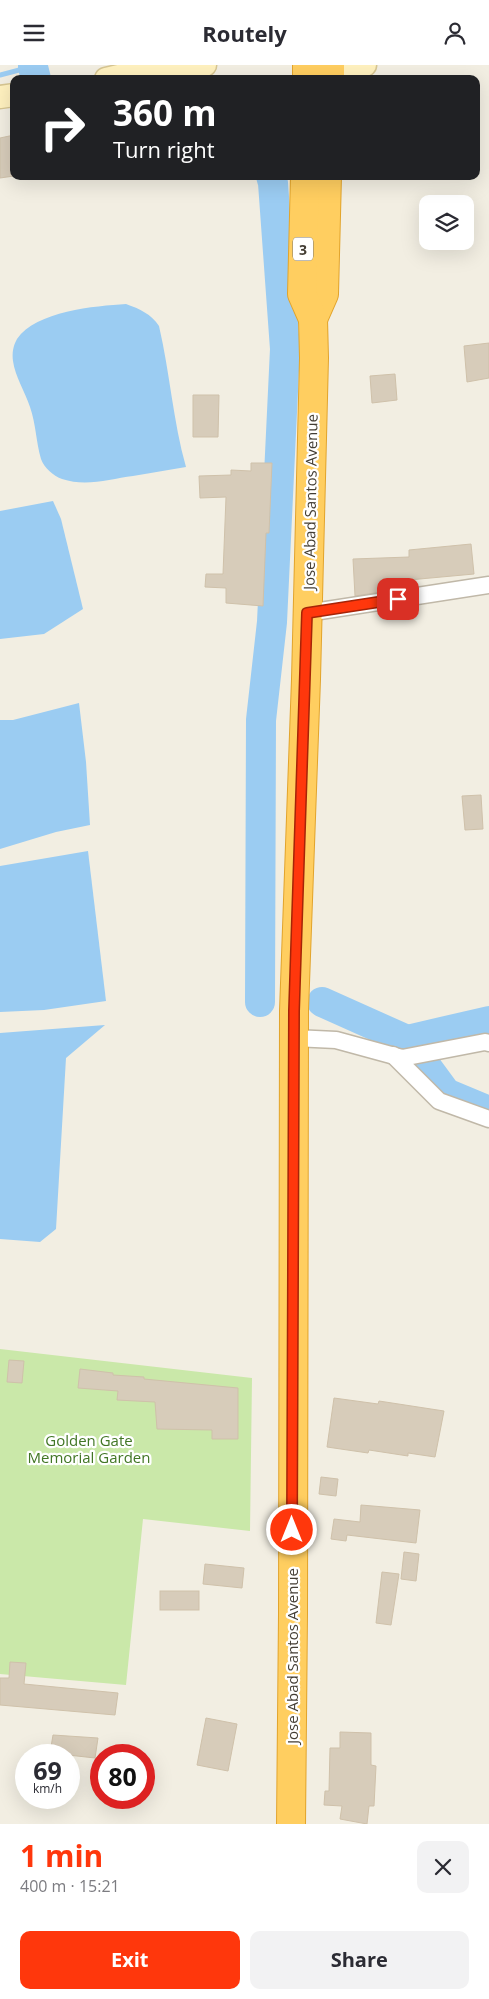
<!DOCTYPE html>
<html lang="en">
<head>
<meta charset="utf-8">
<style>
  body { margin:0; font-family:"Open Sans",sans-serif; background:#f2f2f3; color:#2b2b33; height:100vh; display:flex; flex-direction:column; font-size:19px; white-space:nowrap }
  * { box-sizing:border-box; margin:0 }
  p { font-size:16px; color:#7c7c81 }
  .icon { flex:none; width:28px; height:28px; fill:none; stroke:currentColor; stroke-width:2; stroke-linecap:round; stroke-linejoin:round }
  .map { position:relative; height:1759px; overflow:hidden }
  .drawer { display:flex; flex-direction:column; background:#fff; flex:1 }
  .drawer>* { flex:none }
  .guide { position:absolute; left:10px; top:10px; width:470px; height:105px; border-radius:10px; box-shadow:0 5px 20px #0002; background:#202124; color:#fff; overflow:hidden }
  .fabs { position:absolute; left:419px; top:130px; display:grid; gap:10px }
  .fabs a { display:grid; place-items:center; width:55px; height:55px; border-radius:10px; background:#fff; box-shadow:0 5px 20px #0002; font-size:25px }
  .speed { position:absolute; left:15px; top:1679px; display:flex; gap:10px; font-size:25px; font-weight:700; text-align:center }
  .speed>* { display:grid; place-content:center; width:65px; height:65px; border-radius:50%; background:#fff; box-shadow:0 5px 20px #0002; line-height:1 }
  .speed small { font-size:12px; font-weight:400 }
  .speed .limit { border:8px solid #d22; background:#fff; color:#111 }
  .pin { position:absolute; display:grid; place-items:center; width:42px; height:42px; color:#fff; margin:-21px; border-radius:10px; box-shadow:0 2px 8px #0006 }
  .me { position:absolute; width:55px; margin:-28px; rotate:0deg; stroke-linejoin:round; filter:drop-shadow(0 0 4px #0008) }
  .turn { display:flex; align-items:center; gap:18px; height:105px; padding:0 20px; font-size:22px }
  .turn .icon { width:65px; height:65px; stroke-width:2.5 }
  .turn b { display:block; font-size:35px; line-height:42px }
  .round { display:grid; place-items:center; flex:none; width:52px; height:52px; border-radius:10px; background:#f2f2f3 }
  .headline { display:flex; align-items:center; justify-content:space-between; height:85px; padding:0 20px }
  h1 { font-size:30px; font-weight:700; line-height:38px; color:#ff370c }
  .action { display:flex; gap:10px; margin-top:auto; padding:10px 20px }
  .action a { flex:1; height:58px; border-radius:10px; background:#ff370c; color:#fff; font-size:20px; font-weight:700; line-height:58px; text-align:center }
  .action a+a { background:#f2f2f3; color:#2b2b33 }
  header { display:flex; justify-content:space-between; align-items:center; height:65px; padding:0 20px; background:#fff; font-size:22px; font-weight:700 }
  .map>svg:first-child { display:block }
</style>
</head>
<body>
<header><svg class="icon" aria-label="menu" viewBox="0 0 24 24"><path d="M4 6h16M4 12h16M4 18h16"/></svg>Routely<svg class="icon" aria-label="person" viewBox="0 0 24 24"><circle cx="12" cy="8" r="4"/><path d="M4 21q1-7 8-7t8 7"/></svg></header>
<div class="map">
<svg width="489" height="1759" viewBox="0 0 489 1759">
  <rect width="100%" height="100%" fill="#f2eee2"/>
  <path fill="#cae8a9" d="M 0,1284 L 252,1313 L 250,1466 L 143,1454 L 126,1620 L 0,1609 Z"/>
  <g fill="#9bccf2">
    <path d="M 126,239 C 140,244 151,249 159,261 C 170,308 173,356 186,402 C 168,405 151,408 133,411 C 110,414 86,422 62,414 C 54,411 44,403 41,394 C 36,377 36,359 30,342 C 25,327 15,311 13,296 C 12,288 13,281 17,274 C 36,246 95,241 126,239 Z"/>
    <path d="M 53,436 L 61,454 L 83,544 L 44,569 L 0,574 L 0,446 Z"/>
    <path d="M 79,638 L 86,697 L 90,760 L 56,767 L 0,784 L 0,655 L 13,655 Z"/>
    <path d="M 88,786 L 106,936 L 44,945 L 0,947 L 0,801 Z"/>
    <path d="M 105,960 L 66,993 L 56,1164 L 40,1177 L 0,1174 L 0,968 Z"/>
  </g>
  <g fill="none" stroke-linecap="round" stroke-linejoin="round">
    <path stroke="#9bccf2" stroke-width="5" d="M 0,10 L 38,0"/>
    <g stroke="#9bccf2" stroke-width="30">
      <path d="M 33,2 L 36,14"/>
      <path d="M 260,937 L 261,655 L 272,557 L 285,284 L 273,118 L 271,111"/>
      <path d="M 322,937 L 407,975 L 446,1028 L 489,1046"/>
      <path d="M 407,975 L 489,956"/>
    </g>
  </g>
  <g fill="#d7ccba" stroke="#cfc1aa">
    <path d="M 14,70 L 14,111 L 0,113 L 0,73 Z"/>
    <path d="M 489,278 L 489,313 L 467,317 L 464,281 Z"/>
    <path d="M 395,309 L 397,335 L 372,338 L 370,311 Z"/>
    <path d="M 193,330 L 219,330 L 218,372 L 193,372 Z"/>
    <path d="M 251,398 L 272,398 L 269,468 L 266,468 L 263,541 L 226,538 L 226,523 L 205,522 L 206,509 L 223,509 L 226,432 L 200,433 L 199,411 L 231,410 L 231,405 L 251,406 Z"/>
    <path d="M 471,479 L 474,509 L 387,517 L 387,526 L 355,531 L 353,494 L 409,492 L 409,485 Z"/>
    <path d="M 481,730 L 483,764 L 465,765 L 462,731 Z"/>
    <path d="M 9,1295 L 24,1296 L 22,1318 L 7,1317 Z"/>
    <path d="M 80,1304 L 113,1308 L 113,1310 L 144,1312 L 144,1314 L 238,1323 L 238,1374 L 212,1374 L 212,1365 L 157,1364 L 155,1337 L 117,1335 L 118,1326 L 78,1323 Z"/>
    <path d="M 334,1333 L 378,1339 L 379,1336 L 444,1346 L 435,1392 L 408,1388 L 408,1391 L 369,1385 L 368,1388 L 327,1382 Z"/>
    <path d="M 321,1412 L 338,1414 L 336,1431 L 319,1429 Z"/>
    <path d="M 361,1440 L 420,1445 L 416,1478 L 347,1470 L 346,1476 L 331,1474 L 334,1454 L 360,1457 Z"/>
    <path d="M 404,1487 L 419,1489 L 416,1516 L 401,1514 Z"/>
    <path d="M 205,1499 L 244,1503 L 242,1523 L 203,1519 Z"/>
    <path d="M 382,1507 L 399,1509 L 391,1560 L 376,1558 Z"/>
    <rect x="160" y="1526" width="39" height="19"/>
    <path d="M 10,1597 L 26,1598 L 24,1619 L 118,1628 L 115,1650 L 0,1640 L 0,1613 L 9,1613 Z"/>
    <path d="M 206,1653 L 237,1659 L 228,1706 L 197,1700 Z"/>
    <path d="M 340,1667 L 371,1668 L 371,1700 L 376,1701 L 374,1741 L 369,1741 L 367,1759 L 340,1754 L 342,1741 L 324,1740 L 325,1726 L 329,1726 L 330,1683 L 340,1683 Z"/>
    <path d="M 53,1670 L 98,1673 L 95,1693 L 50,1688 Z"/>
  </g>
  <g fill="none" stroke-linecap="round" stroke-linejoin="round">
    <defs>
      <g id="street">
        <path d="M 307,548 L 489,520"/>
        <path d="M 294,973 L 336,975 L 402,993 L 485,977 L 489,978"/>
        <path d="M 393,990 L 439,1036 L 489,1054"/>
      </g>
      <g id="secondary">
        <path d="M 330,1 L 365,0"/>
        <path d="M 106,14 L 127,9 L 205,0"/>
        <path d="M 0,32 L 14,30"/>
      </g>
      <g id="highway">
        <path d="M 307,14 L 307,0"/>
        <path d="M 330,14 L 330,0"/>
        <path d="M 313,254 L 324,229 L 327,111"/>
        <path d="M 291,1759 L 293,1549 L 294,946 L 306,614 L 314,293 L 313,254 L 302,229 L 305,111"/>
      </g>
    </defs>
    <use href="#street" stroke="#c0b8a8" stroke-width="19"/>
    <use href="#secondary" stroke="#d7c692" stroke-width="25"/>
    <use href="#highway" stroke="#e2a42c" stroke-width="30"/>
    <use href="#street" stroke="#fff" stroke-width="16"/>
    <use href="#secondary" stroke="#fff1bf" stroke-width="22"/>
    <use href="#highway" stroke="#ffce60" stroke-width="28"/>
  </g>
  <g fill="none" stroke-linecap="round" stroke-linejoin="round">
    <defs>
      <path id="route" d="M 292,1465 L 294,946 L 307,548 L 398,534"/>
    </defs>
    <use href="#route" stroke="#a62408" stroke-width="12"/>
    <use href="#route" stroke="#ff370c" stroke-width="9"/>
  </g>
  <g text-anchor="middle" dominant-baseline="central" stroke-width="4.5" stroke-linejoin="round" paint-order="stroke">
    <rect fill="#fff" stroke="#7b7770" stroke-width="1" x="293" y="172.5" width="20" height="23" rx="4"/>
    <g font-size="14" font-weight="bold" fill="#433d33">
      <text x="303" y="184">3</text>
    </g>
    <g font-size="15" fill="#433d33" stroke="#fff">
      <text transform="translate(310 437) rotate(-89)">Jose Abad Santos Avenue</text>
      <text transform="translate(292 1591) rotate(-90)">Jose Abad Santos Avenue</text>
    </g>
    <g font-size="15" fill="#417625" stroke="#fff">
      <text x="89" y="1375">Golden Gate<tspan x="89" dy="17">Memorial Garden</tspan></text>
    </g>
  </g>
</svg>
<div class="fabs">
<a><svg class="icon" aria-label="layers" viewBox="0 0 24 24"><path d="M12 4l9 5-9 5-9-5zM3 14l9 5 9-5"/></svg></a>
</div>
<div class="speed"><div>69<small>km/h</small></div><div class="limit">80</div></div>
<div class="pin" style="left:398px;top:534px;background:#d93025"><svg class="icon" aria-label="arrive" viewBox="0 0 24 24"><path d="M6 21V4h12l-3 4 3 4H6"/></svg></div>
<svg class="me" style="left:292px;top:1465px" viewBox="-20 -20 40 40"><circle r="17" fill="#ff370c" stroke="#fff" stroke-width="3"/><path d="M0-11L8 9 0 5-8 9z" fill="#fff"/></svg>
<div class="guide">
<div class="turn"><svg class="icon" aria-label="right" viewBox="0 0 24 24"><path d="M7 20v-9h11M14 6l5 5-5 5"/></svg><div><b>360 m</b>Turn right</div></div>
</div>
</div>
<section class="drawer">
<div class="headline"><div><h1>1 min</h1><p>400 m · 15:21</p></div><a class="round"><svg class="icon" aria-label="close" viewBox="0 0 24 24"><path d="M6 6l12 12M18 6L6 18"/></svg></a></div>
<div class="action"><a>Exit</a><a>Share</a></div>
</section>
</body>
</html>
